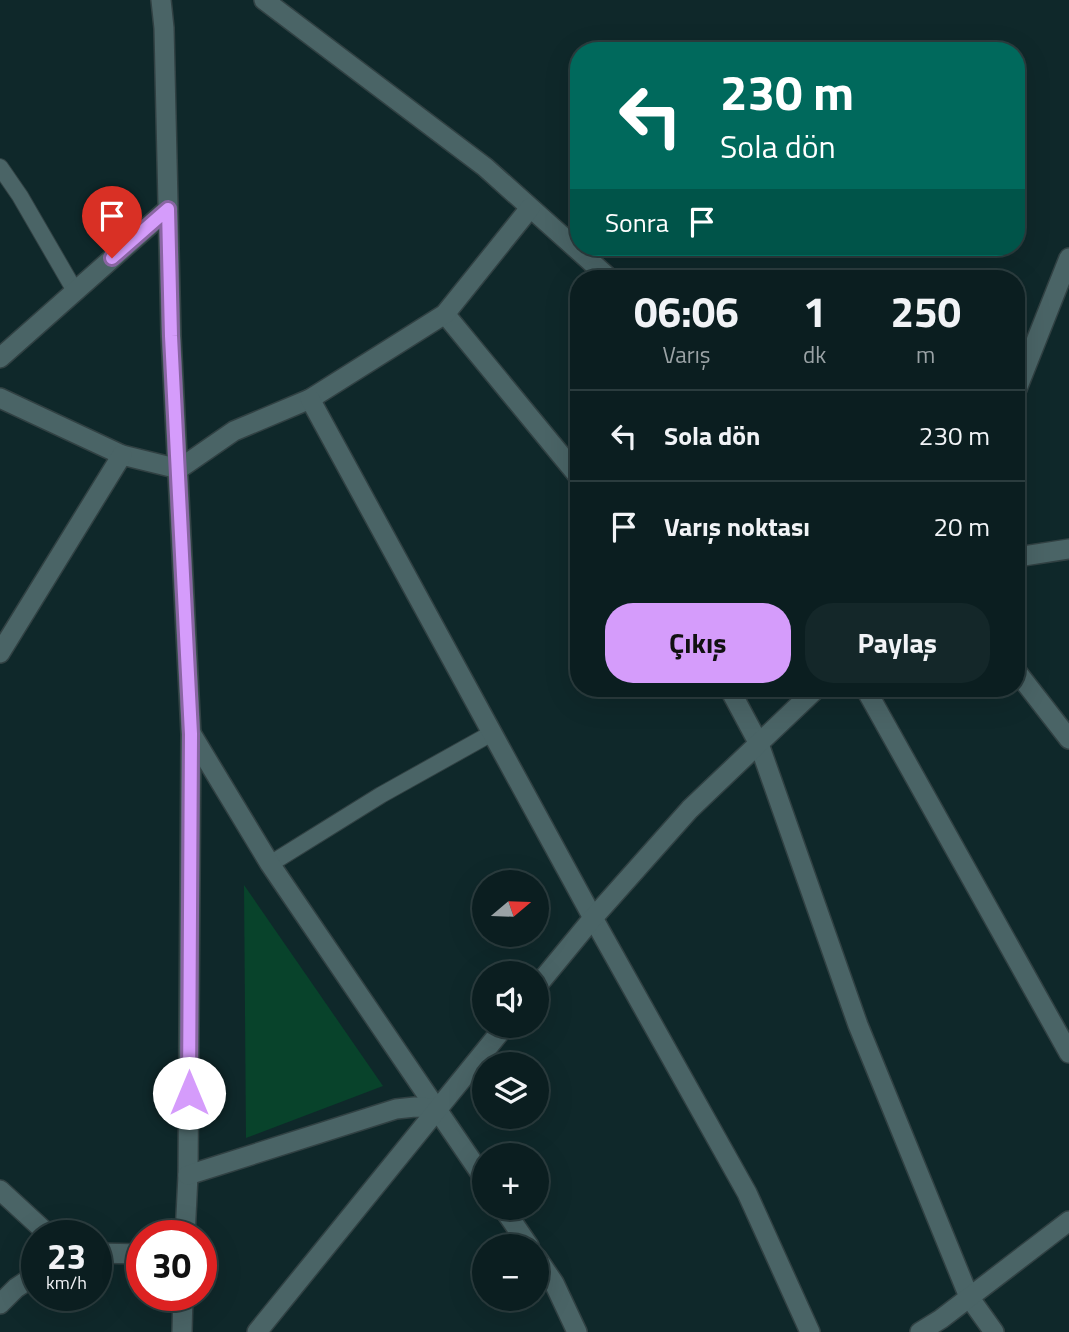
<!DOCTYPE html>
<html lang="tr">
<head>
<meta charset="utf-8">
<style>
  body { margin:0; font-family:"Titillium Web",sans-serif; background:#142729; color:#f1f3f6; height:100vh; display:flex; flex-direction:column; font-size:26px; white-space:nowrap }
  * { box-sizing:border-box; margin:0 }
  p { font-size:23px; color:#9aa2a5 }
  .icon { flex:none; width:38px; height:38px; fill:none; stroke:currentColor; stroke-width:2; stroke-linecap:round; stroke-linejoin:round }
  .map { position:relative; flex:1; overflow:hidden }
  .side { position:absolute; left:570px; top:270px; width:455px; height:427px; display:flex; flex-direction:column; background:#0b1e20; border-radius:28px; box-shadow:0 7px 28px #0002,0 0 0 2px #2b3c3e }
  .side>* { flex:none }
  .top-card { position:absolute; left:570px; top:42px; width:455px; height:214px; border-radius:28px; box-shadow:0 7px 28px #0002,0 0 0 2px #2b3c3e; background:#00695c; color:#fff; overflow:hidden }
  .needle { width:46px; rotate:71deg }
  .controls { position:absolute; left:472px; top:870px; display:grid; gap:14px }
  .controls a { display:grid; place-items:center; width:77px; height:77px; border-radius:50%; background:#0b1e20; box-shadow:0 7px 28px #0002,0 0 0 2px #2b3c3e; font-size:35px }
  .speed { position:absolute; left:21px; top:1220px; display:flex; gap:14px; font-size:35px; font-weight:700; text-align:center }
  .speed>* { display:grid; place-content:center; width:91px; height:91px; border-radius:50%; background:#0b1e20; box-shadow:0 7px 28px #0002,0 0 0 2px #2b3c3e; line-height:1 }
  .speed small { font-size:18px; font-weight:400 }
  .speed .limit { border:10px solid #d22; background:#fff; color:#111 }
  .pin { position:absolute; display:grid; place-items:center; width:60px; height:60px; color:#fff; margin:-72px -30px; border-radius:50% 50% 50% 0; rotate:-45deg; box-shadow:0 0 7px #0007 }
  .pin .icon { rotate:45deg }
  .me { position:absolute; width:77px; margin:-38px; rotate:0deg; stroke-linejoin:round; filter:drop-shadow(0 0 5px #0008) }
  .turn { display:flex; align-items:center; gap:24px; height:147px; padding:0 35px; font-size:32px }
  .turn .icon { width:91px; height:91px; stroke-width:2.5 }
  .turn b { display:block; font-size:49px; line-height:60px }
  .then { display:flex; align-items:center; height:66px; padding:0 35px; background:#0003; gap:14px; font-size:26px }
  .eta { display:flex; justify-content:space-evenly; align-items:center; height:119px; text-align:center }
  .eta b { font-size:42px; font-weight:700; line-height:49px }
  .button { display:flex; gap:14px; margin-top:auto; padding:14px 35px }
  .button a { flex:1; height:80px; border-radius:28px; background:#d59cfb; color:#111; font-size:28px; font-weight:700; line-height:80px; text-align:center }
  .button a+a { background:#142729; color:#f1f3f6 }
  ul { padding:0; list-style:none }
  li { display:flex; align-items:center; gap:21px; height:91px; padding:0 35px; border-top:2px solid #2b3c3e }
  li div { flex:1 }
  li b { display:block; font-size:26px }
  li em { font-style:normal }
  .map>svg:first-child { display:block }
</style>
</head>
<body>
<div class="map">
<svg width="1069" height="1332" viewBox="0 0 1069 1332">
  <rect width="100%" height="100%" fill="#0f282a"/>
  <path fill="#08432b" d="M 244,885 L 383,1086 L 246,1138 Z"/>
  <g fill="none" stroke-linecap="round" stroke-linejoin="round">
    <defs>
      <g id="service">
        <path d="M 0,167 L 20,196 L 75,291"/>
        <path d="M 270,864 L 381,795 L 492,733"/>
      </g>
      <g id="minor">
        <path d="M 161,0 L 164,28 L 171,336 L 191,734 L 188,1175 L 185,1236"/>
        <path d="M 264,0 L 485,167 L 609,278"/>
        <path d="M 445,314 L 579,477"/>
        <path d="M 0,358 L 168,209"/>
        <path d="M 1017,389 L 1069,258"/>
        <path d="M 0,398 L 122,455 L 179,469 L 234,431 L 310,399 L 445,314 L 530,208"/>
        <path d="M 310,399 L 593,918 L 747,1193 L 810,1332"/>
        <path d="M 1017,557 L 1069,549"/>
        <path d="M 0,653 L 122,455"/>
        <path d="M 1017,672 L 1069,739"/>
        <path d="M 729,688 L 759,744 L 858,1025 L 969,1297 L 994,1332"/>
        <path d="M 865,688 L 1069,1053"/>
        <path d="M 192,735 L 270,864 L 485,1180"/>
        <path d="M 537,986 L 593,918 L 690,809 L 817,688"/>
        <path d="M 188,1175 L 396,1109 L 415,1107 L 437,1108"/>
        <path d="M 0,1190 L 50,1236"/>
        <path d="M 503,1208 L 529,1246"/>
        <path d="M 96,1253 L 142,1254"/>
        <path d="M 537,1258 L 554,1283 L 577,1332"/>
        <path d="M 0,1304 L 16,1288 L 37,1274"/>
        <path d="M 182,1332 L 183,1295"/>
        <path d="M 257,1332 L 505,1026"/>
        <path d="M 920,1332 L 941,1319 L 1069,1221"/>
      </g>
    </defs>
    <use href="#service" stroke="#314143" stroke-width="18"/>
    <use href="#minor" stroke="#314143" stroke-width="22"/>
    <use href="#service" stroke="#4a6466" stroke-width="16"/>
    <use href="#minor" stroke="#4a6466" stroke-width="19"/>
  </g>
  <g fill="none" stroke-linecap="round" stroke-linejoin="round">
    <defs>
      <path id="route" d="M 112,258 L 168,209 L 171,336 L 191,734 L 189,1093"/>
    </defs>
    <use href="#route" stroke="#8a65a3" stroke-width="18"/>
    <use href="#route" stroke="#d59cfb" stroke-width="12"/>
  </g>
</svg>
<div class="controls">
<a><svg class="needle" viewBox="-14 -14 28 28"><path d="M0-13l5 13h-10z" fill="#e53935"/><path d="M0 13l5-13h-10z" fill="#9aa2a5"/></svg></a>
<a><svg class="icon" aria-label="sound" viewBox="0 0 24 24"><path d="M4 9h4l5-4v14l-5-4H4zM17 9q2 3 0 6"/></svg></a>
<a><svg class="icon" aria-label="layers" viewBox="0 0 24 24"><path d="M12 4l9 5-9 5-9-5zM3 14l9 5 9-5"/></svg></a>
<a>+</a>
<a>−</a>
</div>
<div class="speed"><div>23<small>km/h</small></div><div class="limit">30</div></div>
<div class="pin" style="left:112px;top:258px;background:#d93025"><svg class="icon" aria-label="arrive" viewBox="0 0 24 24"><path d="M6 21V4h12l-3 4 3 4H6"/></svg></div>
<svg class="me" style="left:189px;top:1093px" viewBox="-20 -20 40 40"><circle r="19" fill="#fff"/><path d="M0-13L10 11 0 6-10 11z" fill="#d59cfb"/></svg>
<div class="top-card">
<div class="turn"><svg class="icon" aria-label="left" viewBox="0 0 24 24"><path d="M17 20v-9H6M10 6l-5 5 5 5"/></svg><div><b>230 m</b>Sola dön</div></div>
<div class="then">Sonra<svg class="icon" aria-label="arrive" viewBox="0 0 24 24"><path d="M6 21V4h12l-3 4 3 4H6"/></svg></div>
</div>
<section class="side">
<div class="eta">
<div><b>06:06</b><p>Varış</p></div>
<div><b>1</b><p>dk</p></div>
<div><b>250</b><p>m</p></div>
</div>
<ul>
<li><svg class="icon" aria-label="left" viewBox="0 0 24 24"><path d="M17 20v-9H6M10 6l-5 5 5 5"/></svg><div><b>Sola dön</b></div><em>230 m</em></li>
<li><svg class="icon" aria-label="arrive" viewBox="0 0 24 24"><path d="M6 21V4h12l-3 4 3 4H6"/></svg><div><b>Varış noktası</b></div><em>20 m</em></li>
</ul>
<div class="button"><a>Çıkış</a><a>Paylaş</a></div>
</section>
</div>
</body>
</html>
